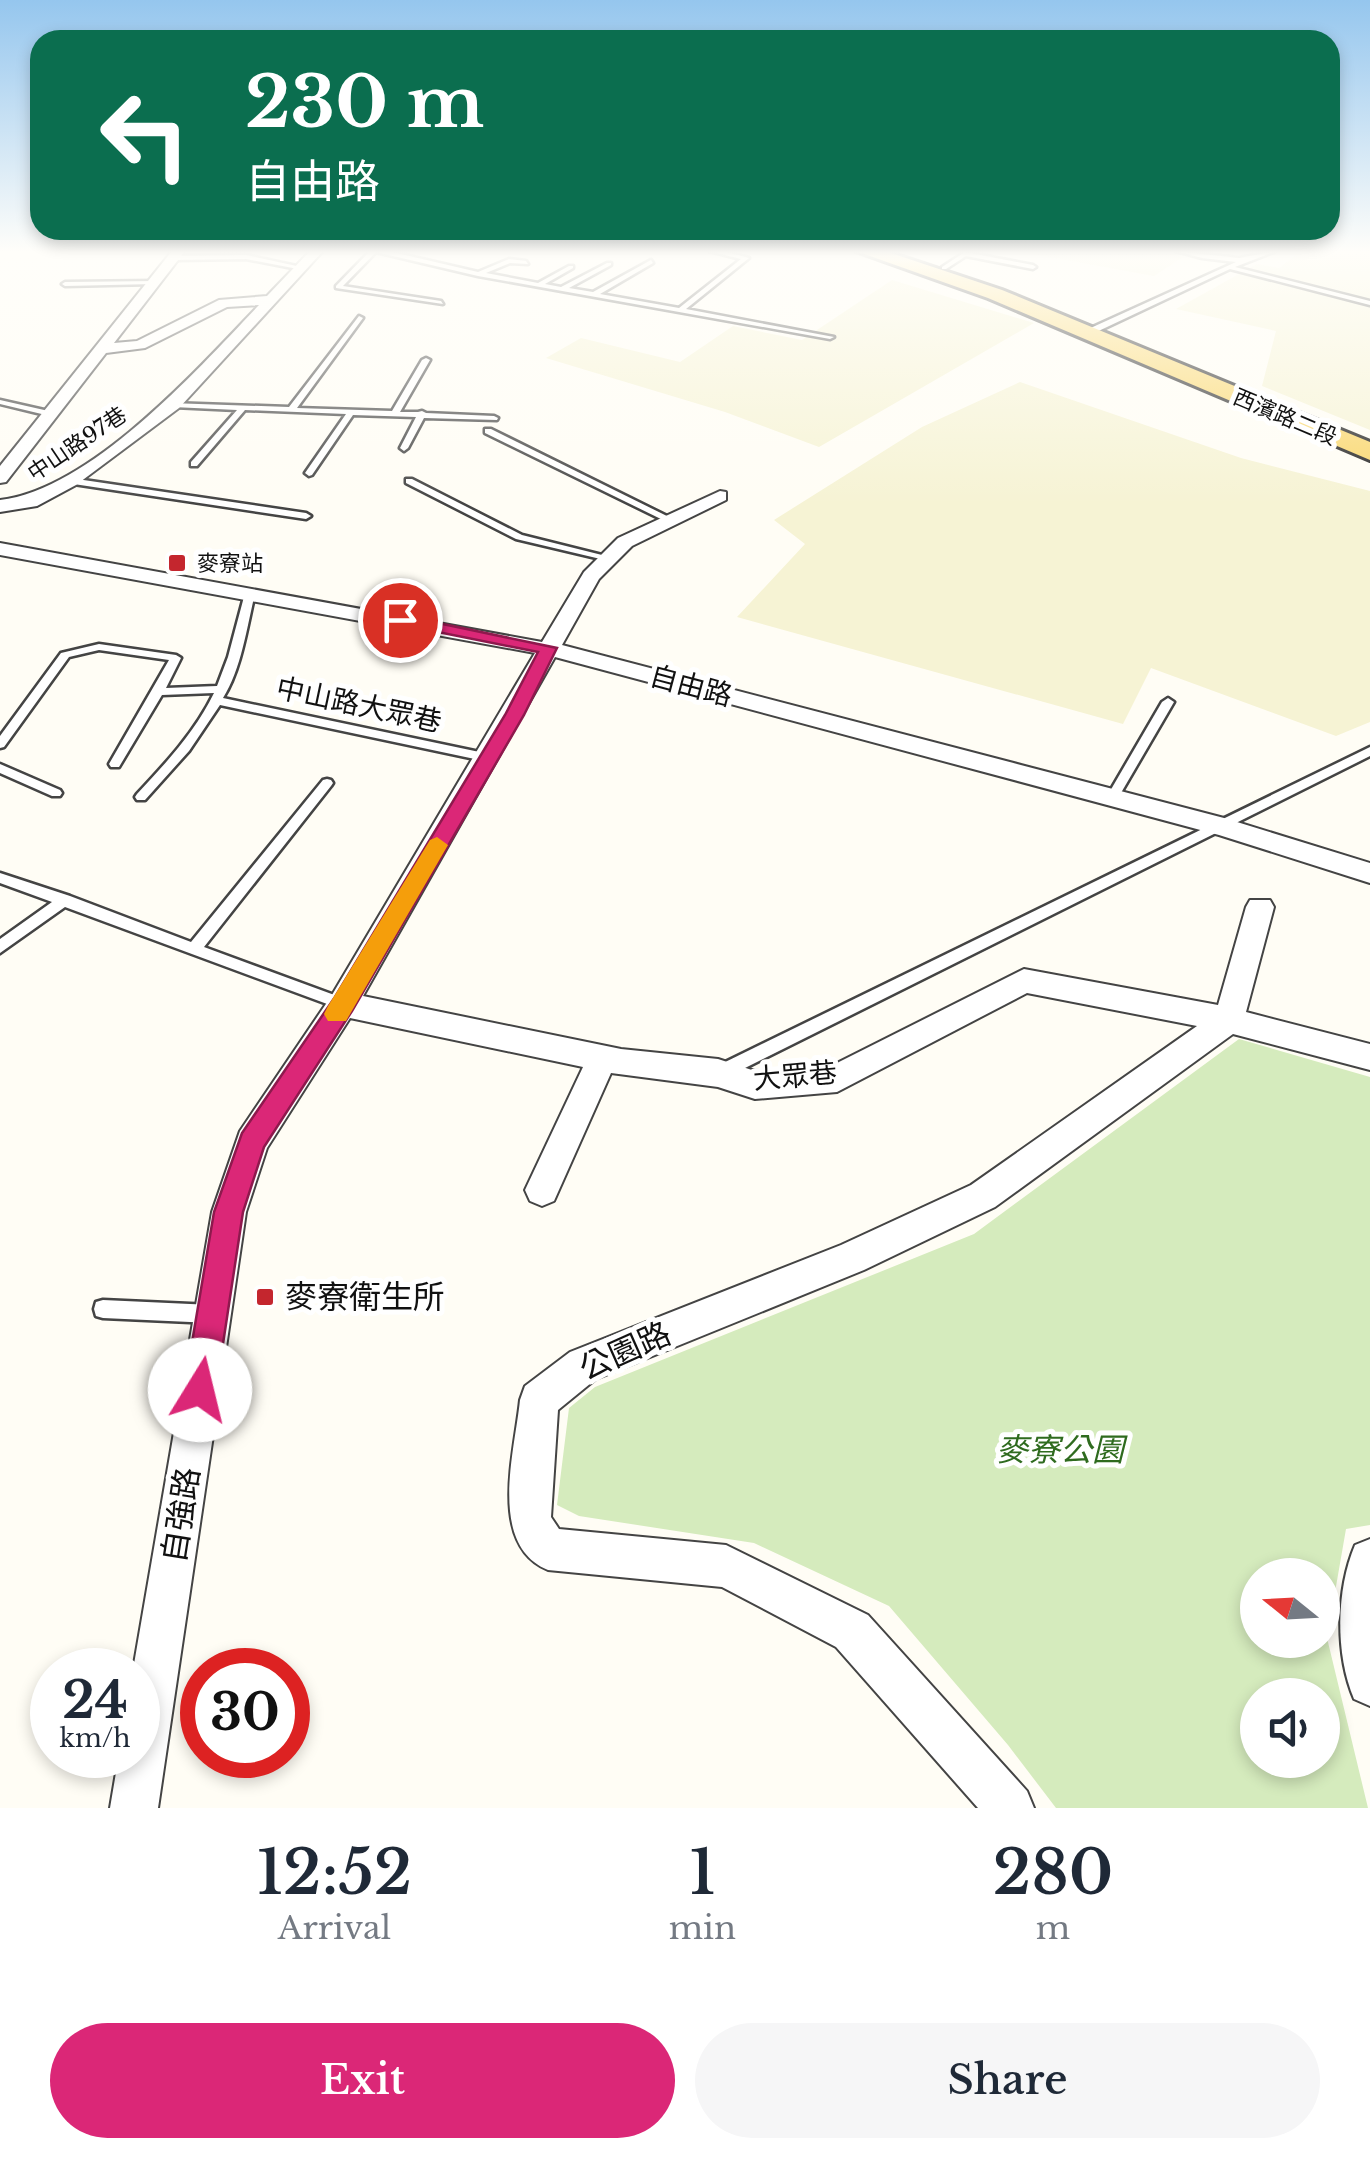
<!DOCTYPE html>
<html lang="en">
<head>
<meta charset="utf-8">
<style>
  body { margin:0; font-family:"Libre Baskerville","Noto Sans TC",serif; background:#f6f6f7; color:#1f2937; height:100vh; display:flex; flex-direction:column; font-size:38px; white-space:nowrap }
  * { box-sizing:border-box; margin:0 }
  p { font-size:32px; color:#747a83 }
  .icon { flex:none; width:55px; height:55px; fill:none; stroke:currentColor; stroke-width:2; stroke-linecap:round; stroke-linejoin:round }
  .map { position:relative; height:1808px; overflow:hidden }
  .side { display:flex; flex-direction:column; background:#fff; flex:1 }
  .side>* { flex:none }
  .hud { position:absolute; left:30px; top:30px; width:1310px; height:210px; border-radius:30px; box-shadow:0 5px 15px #0003; background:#0b6e4f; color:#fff; overflow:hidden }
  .needle { width:65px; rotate:288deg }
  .controls { position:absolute; left:1240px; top:1558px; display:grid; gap:20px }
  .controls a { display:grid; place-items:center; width:100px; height:100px; border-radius:50%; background:#fff; box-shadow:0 5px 15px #0003; font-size:50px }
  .speed { position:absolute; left:30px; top:1648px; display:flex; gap:20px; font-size:50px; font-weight:700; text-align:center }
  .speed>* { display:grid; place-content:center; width:130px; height:130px; border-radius:50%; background:#fff; box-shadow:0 5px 15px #0003; line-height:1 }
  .speed small { font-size:25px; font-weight:400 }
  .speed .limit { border:15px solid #d22; background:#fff; color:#111 }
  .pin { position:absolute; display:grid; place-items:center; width:85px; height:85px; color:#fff; margin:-42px; border:5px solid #fff; border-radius:50%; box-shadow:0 2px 10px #0007 }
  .me { position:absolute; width:110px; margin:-55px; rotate:9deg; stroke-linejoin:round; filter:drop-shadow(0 0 8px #0008) }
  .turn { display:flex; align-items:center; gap:35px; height:210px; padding:0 50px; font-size:45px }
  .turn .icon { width:130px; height:130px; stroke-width:2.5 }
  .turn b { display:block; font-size:70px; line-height:85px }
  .eta { display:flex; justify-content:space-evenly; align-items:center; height:170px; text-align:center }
  .eta b { font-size:60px; font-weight:600; line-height:70px }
  .action { display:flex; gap:20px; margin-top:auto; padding:20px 50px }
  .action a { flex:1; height:115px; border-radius:60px; background:#db2777; color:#fff; font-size:40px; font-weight:600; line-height:115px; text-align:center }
  .action a+a { background:#f6f6f7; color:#1f2937 }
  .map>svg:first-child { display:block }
</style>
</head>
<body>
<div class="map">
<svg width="1370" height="1808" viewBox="0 0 1370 1808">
  <rect width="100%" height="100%" fill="#fffdf5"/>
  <g fill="#f6f3d4">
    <path d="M 1016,251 L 1160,251 L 1183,257 L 1154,276 Z"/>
    <path d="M 1301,251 L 1370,251 L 1370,430 L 1262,386 L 1276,331 L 1176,309 L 1257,264 L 1279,268 Z"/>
    <path d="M 892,280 L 1034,323 L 819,447 L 725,412 L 546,358 L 581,338 L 680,362 L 733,326 L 802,340 Z"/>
    <path d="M 1020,382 L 1241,458 L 1370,491 L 1370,722 L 1336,736 L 1151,668 L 1123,724 L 737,617 L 805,544 L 774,520 L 922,427 Z"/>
  </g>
  <path fill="#d5ebbd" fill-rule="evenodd" d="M 1239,1039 L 1370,1077 L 1370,1525 L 1346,1529 L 1327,1638 L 1368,1808 L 1056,1808 L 1008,1745 L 889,1606 L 754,1543 L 579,1516 L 557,1505 L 569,1408 L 595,1387 L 974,1234 ZM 1258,1575 L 1322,1575 L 1322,1640 L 1258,1640 ZM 1258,1695 L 1322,1695 L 1322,1760 L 1258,1760 Z"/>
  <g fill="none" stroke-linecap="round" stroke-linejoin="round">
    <defs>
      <g id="service">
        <path d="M 370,251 L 388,251 L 478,272 L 509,259 L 526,261 L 528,264 L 510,263 L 486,273 L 538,283 L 569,266 L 573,266 L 573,268 L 545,284 L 561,287 L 607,263 L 611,263 L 611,265 L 569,288 L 593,292 L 651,260 L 653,263 L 600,294 L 679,308 L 741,259 L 709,251 L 723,251 L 749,258 L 686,309 L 834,337 L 830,339 L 478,276 L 376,252 L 343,286 L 441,301 L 443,304 L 336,288 L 336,286 Z"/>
        <path d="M 1176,251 L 1239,258 L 1276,251 L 1235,267 L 1370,301 L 1370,305 L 1230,269 L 1090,335 L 1084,335 L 1084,331 L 1236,262 L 1202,258 Z"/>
        <path d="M 965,252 L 1033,265 L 1036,267 L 1033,269 L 966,256 L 946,269 L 942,269 L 942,267 Z"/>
        <path d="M 246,255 L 306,268 L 303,270 L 246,259 L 174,260 L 171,258 L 174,256 Z"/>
        <path d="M 156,281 L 154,284 L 65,286 L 62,284 L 65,282 Z"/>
        <path d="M 359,316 L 363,318 L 297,408 L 392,411 L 422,360 L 426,358 L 430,360 L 400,412 L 418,412 L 422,411 L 426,413 L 494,416 L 498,418 L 497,420 L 424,418 L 408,448 L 404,451 L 400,448 L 416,417 L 353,415 L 312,475 L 309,476 L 305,473 L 346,414 L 245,410 L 197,466 L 191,466 L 191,462 L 237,410 L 173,407 L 170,407 L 170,403 L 289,407 Z"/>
        <path d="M 0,400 L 53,412 L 54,414 L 50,416 L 0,404 Z"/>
        <path d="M 485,429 L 491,429 L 675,520 L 667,522 L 485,433 Z"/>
        <path d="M 70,478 L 306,513 L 311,516 L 306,519 L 67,483 L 67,479 Z"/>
        <path d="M 406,479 L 412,479 L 522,535 L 614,558 L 609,561 L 516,539 L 406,483 Z"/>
        <path d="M 250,590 L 255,593 C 247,627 241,670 223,698 L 489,754 L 493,755 L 495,758 L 493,761 L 489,762 L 220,705 L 189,751 L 145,800 L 137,800 L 135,797 L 137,794 C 166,763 195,732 214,693 L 162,695 L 119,767 L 111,767 L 109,764 L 169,660 L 99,650 L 69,657 L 4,747 L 0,748 L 0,736 L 61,653 L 99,644 L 176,655 L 181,658 L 166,688 L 217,686 L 228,657 L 245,593 Z"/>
        <path d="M 1168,698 L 1174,702 L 1118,798 L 1112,802 L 1108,801 L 1106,798 L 1162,702 Z"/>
        <path d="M 1370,747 L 1370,756 L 725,1078 L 719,1080 L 713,1078 L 711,1073 L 713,1068 Z"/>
        <path d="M 0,764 L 60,790 L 62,793 L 60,796 L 52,796 L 0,773 Z"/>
        <path d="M 327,779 L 331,780 L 333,783 L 331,786 L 204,947 L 348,1000 L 350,1004 L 348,1008 L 343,1010 L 338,1008 L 65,907 L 0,953 L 0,939 L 52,902 L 0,883 L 0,873 L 70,896 L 191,942 L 323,780 Z"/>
        <path d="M 103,1300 L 212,1305 L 219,1307 L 221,1314 L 219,1321 L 212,1323 L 103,1318 L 96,1316 L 94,1309 L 96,1302 Z"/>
      </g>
      <g id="minor">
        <path d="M 172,251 L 185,251 L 114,343 L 137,341 L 219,300 L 267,296 L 310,251 L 323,251 L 179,408 L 76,485 L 37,506 L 0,512 L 0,500 C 91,489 197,370 259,305 L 227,307 L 145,348 L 106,353 L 6,482 L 0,483 L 0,466 Z"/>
        <path d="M 720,491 L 726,492 L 726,500 L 632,546 L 599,579 L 562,645 L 1224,818 L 1370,863 L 1370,883 L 1219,835 L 555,657 L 363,996 L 621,1049 L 718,1059 L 755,1071 L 833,1065 L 1024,969 L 1218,1005 L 1246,907 L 1250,900 L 1270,900 L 1274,907 L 1246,1012 L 1370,1044 L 1370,1070 L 1233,1034 L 995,1207 L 864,1270 L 596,1379 L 558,1410 L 551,1517 L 559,1529 L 726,1545 L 868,1615 L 1027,1791 L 1034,1808 L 978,1808 L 836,1647 L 722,1587 L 548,1570 C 487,1545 515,1451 520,1400 L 525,1386 L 570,1352 L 841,1245 L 971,1185 L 1197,1026 L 1027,993 L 837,1092 L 755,1099 L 718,1087 L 611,1073 L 554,1201 L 542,1206 L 530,1201 L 525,1190 L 583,1067 L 350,1018 L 267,1148 L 246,1212 L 158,1808 L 110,1808 L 119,1755 L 138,1755 L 138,1670 L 133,1670 L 212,1212 L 240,1131 L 332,995 L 535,653 L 0,555 L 0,543 L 542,642 L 584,572 L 618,538 Z"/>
        <path d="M 1370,1539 L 1370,1706 L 1354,1699 C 1335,1654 1336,1590 1355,1545 Z"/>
      </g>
      <path id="primary" d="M 856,251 L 885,251 L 1002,290 L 1370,442 L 1370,460 L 988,298 Z"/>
    </defs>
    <use href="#service" stroke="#444" stroke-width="5"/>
    <use href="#minor" stroke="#444" stroke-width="4"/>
    <use href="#primary" stroke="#222" stroke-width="6"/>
    <use href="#service" fill="#fff" fill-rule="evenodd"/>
    <use href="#minor" fill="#fff" fill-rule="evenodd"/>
    <use href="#primary" fill="#f9d66b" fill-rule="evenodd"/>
  </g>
  <linearGradient id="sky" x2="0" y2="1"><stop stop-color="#95c6ee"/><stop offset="0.5" stop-color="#fffefa"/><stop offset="1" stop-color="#fffefa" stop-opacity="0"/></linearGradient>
  <rect width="1370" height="504" fill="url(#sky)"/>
  <path fill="#db2777" stroke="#8e194d" stroke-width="2.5" d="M 400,615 L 557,648 L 524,715 L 352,1011 L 264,1147 L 243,1212 L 216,1390 L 212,1401 L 200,1406 L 189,1401 L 184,1390 L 214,1212 L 242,1133 L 335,997 L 505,715 L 538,652 L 393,623 L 393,616 Z"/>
  <path fill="#f59e0b" d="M 437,837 L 448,845 L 346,1021 L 328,1021 L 324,1014 L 328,1006 L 430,840 Z"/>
  <g fill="#c4262e" stroke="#fff" stroke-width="4">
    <rect x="167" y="553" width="20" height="20" rx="5"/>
    <rect x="255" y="1287" width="20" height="20" rx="5"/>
  </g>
  <g text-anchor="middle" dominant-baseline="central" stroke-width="10" stroke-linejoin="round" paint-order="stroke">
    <g font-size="22" fill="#111" stroke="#fff">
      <text transform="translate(1285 417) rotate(23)">西濱路二段</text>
      <text transform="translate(77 444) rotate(-34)">中山路97巷</text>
    </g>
    <g font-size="22" fill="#111" stroke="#fff" text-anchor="start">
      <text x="197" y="563">麥寮站</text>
    </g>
    <g font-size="28" fill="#111" stroke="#fff">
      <text transform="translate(691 686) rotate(15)">自由路</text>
      <text transform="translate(359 705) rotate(12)">中山路大眾巷</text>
      <text transform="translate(795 1076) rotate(-5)">大眾巷</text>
    </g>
    <g font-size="32" fill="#111" stroke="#fff" text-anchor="start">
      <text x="285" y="1297">麥寮衛生所</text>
    </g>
    <g font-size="32" fill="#111" stroke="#fff">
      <text transform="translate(625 1351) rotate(-24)">公園路</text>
      <text transform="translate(181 1515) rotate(-81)">自強路</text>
    </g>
    <g font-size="32" font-style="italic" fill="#2f6b1f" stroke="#fff">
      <text x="1060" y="1450">麥寮公園</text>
    </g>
  </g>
</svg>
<div class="controls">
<a><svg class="needle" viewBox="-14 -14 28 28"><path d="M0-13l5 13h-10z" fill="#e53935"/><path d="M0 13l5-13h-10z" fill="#747a83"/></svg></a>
<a><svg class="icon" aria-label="sound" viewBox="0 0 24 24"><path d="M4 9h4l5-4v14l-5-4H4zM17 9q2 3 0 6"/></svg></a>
</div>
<div class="speed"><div>24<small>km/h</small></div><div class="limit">30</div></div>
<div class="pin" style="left:400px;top:620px;background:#d93025"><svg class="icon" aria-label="arrive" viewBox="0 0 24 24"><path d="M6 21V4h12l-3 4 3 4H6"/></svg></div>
<svg class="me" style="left:200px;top:1390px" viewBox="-20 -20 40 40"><circle r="19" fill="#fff"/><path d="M0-13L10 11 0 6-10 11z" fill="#db2777"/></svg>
<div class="hud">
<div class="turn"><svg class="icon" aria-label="left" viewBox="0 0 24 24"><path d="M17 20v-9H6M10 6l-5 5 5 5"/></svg><div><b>230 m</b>自由路</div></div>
</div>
</div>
<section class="side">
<div class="eta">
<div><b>12:52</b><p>Arrival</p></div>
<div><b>1</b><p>min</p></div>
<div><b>280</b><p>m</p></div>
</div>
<div class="action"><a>Exit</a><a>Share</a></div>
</section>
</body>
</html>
